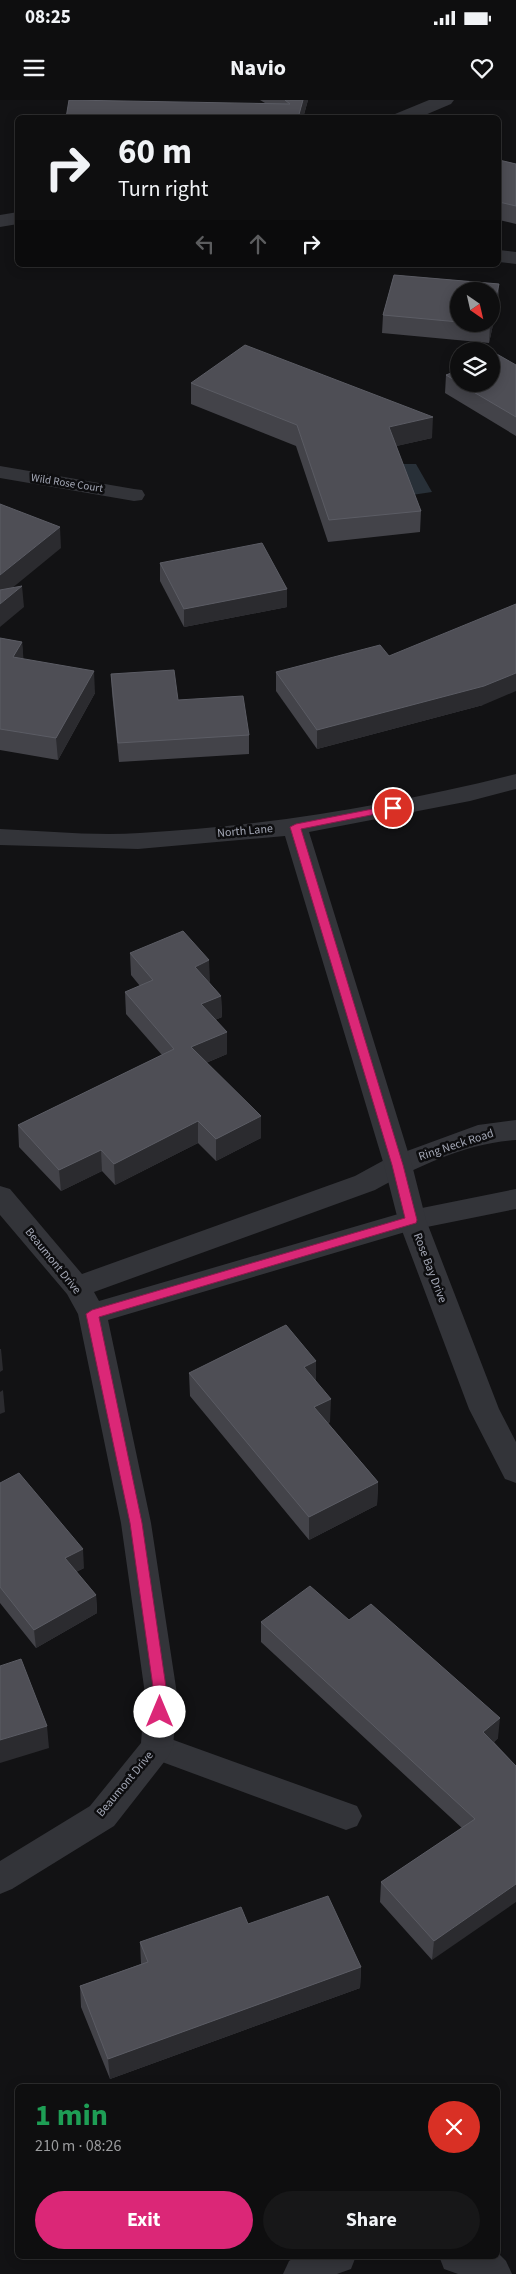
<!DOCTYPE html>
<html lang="en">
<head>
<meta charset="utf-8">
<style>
  body { margin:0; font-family:"Source Sans 3",sans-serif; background:#171718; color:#f1f3f6; height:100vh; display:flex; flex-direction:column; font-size:19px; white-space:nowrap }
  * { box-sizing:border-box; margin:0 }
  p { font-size:16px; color:#9b9c9e }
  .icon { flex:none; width:28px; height:28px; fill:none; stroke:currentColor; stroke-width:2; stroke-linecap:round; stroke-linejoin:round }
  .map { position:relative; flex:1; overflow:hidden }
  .side { position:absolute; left:15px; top:1984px; width:485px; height:175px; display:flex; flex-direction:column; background:#0e0e0f; border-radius:8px; box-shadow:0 2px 12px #0003,0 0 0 1px #2e2e2f }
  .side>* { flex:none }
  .hud { position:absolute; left:15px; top:15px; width:486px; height:152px; border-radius:8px; box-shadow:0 2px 12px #0003,0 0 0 1px #2e2e2f; background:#0e0e0f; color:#f1f3f6; overflow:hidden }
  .needle { width:32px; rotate:146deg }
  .tools { position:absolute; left:450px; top:182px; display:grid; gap:10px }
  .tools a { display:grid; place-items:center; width:50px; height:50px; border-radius:50%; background:#0e0e0f; box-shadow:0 2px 12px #0003,0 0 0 1px #2e2e2f; font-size:25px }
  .pin { position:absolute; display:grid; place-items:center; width:42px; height:42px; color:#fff; margin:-21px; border:2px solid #fff; border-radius:50%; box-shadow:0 1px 5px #0007 }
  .me { position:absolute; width:55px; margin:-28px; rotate:0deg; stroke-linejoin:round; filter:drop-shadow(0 0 4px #0008) }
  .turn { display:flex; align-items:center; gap:18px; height:105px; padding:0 20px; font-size:22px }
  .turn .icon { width:65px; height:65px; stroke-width:2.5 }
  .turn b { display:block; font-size:35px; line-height:42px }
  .lanes { display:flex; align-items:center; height:48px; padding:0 20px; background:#0003; justify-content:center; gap:25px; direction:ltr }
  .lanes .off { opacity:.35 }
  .round { display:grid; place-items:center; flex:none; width:52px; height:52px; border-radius:26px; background:#171718 }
  .headline { display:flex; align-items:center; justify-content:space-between; height:85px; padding:0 20px }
  h1 { font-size:30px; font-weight:700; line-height:38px; color:#1e9e55 }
  .cta { display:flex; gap:10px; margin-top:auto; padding:10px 20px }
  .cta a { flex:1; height:58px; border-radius:30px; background:#db2777; color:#fff; font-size:20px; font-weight:700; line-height:58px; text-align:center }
  .cta a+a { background:#171718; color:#f1f3f6 }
  .status { display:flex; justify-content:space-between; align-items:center; height:35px; padding:0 25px; background:#0e0e0f; direction:ltr }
  .status svg { height:14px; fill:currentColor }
  header { display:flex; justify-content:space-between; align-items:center; height:65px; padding:0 20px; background:#0e0e0f; font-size:22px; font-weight:700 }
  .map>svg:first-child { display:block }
</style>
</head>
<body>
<div class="status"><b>08:25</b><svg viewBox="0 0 49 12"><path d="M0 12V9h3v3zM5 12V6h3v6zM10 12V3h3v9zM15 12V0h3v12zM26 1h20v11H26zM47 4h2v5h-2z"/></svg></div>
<header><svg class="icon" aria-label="menu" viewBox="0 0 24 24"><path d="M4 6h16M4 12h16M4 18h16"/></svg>Navio<svg class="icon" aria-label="heart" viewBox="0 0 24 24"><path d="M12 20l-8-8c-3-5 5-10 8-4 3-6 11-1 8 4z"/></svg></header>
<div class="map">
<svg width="516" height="2174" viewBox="0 0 516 2174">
  <rect width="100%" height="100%" fill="#121214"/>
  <path fill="#283038" d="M 395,364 L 416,364 L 432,392 L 405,396 Z"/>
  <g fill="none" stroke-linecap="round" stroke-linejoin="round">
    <path fill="#333439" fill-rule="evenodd" d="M 157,1634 L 357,1706 L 362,1716 L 357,1726 L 346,1730 L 146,1656 L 142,1647 L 146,1638 Z"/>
    <g fill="#333439" fill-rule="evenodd">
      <path d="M 429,0 L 454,0 L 451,4 L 418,18 L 392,18 L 395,14 Z"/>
      <path d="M 18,112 L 18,124 L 0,127 L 0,115 Z"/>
      <path d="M 499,150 L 516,152 L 516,164 L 499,162 Z"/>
      <path d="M 0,366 L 134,389 L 142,390 L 145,395 L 142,400 L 134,401 L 0,378 Z"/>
      <path d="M 516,1020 L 516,1040 C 467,1043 418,1066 375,1090 L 94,1192 L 99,1201 L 412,1110 L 516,1089 L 516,1109 L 412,1130 L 108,1220 L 151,1423 L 177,1594 L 173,1647 L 168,1657 L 114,1726 L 12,1789 L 0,1794 L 0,1761 L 90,1706 L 141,1643 L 145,1594 L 121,1423 L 78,1214 L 67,1194 L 0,1115 L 0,1086 L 10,1089 L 82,1174 L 355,1076 L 388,1058 L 478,1025 Z"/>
      <path d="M 498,2153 L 506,2161 L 512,2174 L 458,2174 L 444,2169 L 439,2156 L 498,2156 Z"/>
      <path d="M 297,2156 L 356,2156 L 351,2169 L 337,2174 L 283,2174 L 289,2161 Z"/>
    </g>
    <path fill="#333439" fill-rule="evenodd" d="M 516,674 L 516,689 L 470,701 L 309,732 L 412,1065 L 426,1120 L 499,1309 L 516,1342 L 516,1383 L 505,1379 L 469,1309 L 398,1120 L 384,1065 L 285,736 L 138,749 L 0,745 L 0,729 C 46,731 94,736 140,733 C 267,726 393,705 516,674 Z"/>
  </g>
  <g fill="#434349" fill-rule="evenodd">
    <path d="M 260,0 L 308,0 L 303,18 L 265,3 Z"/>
    <path d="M 499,60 L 516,64 L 516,124 L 499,120 Z"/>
    <path d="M 394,175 L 499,184 L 498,202 L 489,243 L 382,233 L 383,215 ZM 459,191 L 491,191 L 491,224 L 459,224 Z"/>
    <path d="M 516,265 L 516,336 L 445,293 L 446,275 L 459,270 L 459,284 L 491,284 Z"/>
    <path d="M 191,283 L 432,338 L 396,346 L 421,411 L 420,432 L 328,442 L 296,346 L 191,304 Z"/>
    <path d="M 160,463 L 287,489 L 287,507 L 184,527 L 160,481 Z"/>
    <path d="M 0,538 L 22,542 L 23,559 L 95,593 L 58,660 L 0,650 Z"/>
    <path d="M 389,556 L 483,605 L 317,649 L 276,591 L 276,572 Z"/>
    <path d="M 111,574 L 178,600 L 249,635 L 249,654 L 119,662 L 112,593 Z"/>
    <path d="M 130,853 L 210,882 L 209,882 L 221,896 L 222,917 L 215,920 L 227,954 L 206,963 L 261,1038 L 216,1061 L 198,1043 L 115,1085 L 102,1071 L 61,1091 L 19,1047 L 18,1025 L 162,955 L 126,914 L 125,892 L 140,886 L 131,875 Z"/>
    <path d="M 189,1273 L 316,1281 L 330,1322 L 328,1323 L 378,1382 L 377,1405 L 309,1440 L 190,1296 Z"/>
    <path d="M 0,1383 L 84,1468 L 76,1472 L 96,1495 L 97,1513 L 36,1548 L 0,1503 Z"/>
    <path d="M 349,1520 L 498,1638 L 494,1642 L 516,1666 L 432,1860 L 380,1802 L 381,1782 L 462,1728 L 261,1542 L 261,1522 Z"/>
    <path d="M 248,1824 L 361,1867 L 360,1888 L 110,1979 L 81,1907 L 80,1886 L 141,1864 L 140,1842 Z"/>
  </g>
  <g fill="#2b2b2f">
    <path d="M 303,0 L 308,0 L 303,18 L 298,18 Z"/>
    <path d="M 499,184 L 498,202 L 489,243 L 490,225 L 490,224 L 491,224 L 491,219 Z"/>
    <path d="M 433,317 L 432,338 L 388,348 L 389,327 Z"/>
    <path d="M 60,427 L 61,448 L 0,498 L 0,475 Z"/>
    <path d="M 22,486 L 24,507 L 0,527 L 0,504 Z"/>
    <path d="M 287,489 L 287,507 L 184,527 L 184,509 Z"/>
    <path d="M 22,542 L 24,564 L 13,557 Z"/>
    <path d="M 94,571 L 95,593 L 58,660 L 56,638 Z"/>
    <path d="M 516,573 L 516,591 L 483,605 L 317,649 L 317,630 Z"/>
    <path d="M 209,860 L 210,882 L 195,888 L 195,867 Z"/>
    <path d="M 221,896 L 222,917 L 201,926 L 201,904 Z"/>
    <path d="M 227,932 L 227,954 L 191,969 L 191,947 Z"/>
    <path d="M 261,1016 L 261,1038 L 216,1061 L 216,1039 Z"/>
    <path d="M 198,1021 L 198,1043 L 115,1085 L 114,1064 Z"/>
    <path d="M 101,1050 L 102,1071 L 61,1091 L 59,1070 Z"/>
    <path d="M 0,1249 L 1,1249 L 3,1270 L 0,1272 Z"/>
    <path d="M 316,1261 L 316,1284 L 304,1267 Z"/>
    <path d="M 3,1290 L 5,1312 L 0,1314 L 0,1292 Z"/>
    <path d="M 331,1299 L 330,1322 L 314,1330 L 314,1307 Z"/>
    <path d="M 378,1382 L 377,1405 L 309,1440 L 309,1417 Z"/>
    <path d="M 83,1449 L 84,1468 L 66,1477 L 65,1458 Z"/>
    <path d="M 96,1495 L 97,1513 L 36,1548 L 34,1530 Z"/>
    <path d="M 500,1618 L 498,1638 L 481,1652 L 483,1632 Z"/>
    <path d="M 47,1626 L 49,1648 L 0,1663 L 0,1640 Z"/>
    <path d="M 516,1784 L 516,1802 L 432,1860 L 434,1841 Z"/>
    <path d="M 361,1867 L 360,1888 L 110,1979 L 108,1959 Z"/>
  </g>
  <g fill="#4e4e55" stroke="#5b5c64">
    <path d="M 69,0 L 290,4 L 285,0 L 303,0 L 298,18 L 66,18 Z"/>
    <path d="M 499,60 L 516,64 L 516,106 L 499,102 Z"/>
    <path d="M 394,175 L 499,184 L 491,219 L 491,191 L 459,191 L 459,222 L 383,215 Z"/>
    <path d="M 476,224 L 490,224 L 490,225 Z"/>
    <path d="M 245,245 L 433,317 L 389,327 L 421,411 L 329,420 L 297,325 L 191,283 Z"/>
    <path d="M 495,253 L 516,265 L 516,317 L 460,284 L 491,284 L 491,255 Z"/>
    <path d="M 459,270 L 459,283 L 446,275 Z"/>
    <path d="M 0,404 L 60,427 L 0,475 Z"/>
    <path d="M 262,443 L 287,489 L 184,509 L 160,463 Z"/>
    <path d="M 22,486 L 0,504 L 0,490 Z"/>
    <path d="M 516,504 L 516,573 L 484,586 L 317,630 L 276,572 L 380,545 L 389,556 Z"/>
    <path d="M 0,538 L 22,542 L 13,557 L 94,571 L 56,638 L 0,629 Z"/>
    <path d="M 174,570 L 178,600 L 243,596 L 249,635 L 118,643 L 111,574 Z"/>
    <path d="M 183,831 L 209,860 L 195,867 L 221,896 L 201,904 L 227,932 L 191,947 L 261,1016 L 216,1039 L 198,1021 L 114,1064 L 101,1050 L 59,1070 L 18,1025 L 174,949 L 125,892 L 153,880 L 130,853 Z"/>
    <path d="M 286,1225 L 316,1261 L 304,1267 L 331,1299 L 314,1307 L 378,1382 L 309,1417 L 189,1273 Z"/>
    <path d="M 19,1373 L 83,1449 L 65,1458 L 96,1495 L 34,1530 L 0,1487 L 0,1383 Z"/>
    <path d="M 310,1486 L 349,1520 L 371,1504 L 500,1618 L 483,1632 L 516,1666 L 516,1784 L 434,1841 L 381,1782 L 475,1719 L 261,1522 Z"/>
    <path d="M 21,1559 L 47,1626 L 0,1640 L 0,1566 Z"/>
    <path d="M 328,1796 L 361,1867 L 108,1959 L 80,1886 L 148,1862 L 140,1842 L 241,1807 L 248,1824 Z"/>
  </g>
  <path fill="#db2777" stroke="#8e194d" d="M 393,705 L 396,706 L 396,710 L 301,729 L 403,1065 L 417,1120 L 416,1123 L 99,1217 L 142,1423 L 167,1594 L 164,1616 L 160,1617 L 155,1616 L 153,1612 L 154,1594 L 130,1423 L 86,1214 L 92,1210 L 405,1118 L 392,1065 L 290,727 L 296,724 Z"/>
  <g text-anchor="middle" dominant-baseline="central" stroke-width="5" stroke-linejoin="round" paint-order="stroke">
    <g font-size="11" fill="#a3a7b5" stroke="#0d0d0f">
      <text transform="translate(67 383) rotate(9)">Wild Rose Court</text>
    </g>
    <g font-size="12" fill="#a3a7b5" stroke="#0d0d0f">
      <text transform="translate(245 731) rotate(-5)">North Lane</text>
      <text transform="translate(456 1045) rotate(-18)">Ring Neck Road</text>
      <text transform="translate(53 1161) rotate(51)">Beaumont Drive</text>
      <text transform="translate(430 1168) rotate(69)">Rose Bay Drive</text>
      <text transform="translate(125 1684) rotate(-50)">Beaumont Drive</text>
    </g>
  </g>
</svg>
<div class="tools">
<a><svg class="needle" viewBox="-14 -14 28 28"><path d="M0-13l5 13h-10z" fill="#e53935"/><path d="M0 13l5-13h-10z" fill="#9b9c9e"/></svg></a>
<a><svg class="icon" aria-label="layers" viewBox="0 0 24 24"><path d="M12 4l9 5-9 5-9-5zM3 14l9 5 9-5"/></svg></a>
</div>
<div class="pin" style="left:393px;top:708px;background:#d93025"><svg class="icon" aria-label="arrive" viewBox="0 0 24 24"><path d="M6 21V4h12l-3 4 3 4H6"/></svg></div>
<svg class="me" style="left:160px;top:1612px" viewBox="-20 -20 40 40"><circle r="19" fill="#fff"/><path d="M0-13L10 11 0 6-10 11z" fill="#db2777"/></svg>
<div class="hud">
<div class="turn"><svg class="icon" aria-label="right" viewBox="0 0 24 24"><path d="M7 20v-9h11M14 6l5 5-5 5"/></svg><div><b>60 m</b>Turn right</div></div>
<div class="lanes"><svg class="icon off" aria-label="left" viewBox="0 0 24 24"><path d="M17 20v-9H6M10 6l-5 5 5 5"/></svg><svg class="icon off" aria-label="ahead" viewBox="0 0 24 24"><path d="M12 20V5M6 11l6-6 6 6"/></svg><svg class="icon" aria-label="right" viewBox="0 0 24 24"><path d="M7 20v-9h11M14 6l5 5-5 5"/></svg></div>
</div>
<section class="side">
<div class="headline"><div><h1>1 min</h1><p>210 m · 08:26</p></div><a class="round" style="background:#d93025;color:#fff"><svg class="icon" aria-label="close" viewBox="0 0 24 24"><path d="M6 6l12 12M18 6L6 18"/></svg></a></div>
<div class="cta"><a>Exit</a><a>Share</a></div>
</section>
</div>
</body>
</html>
